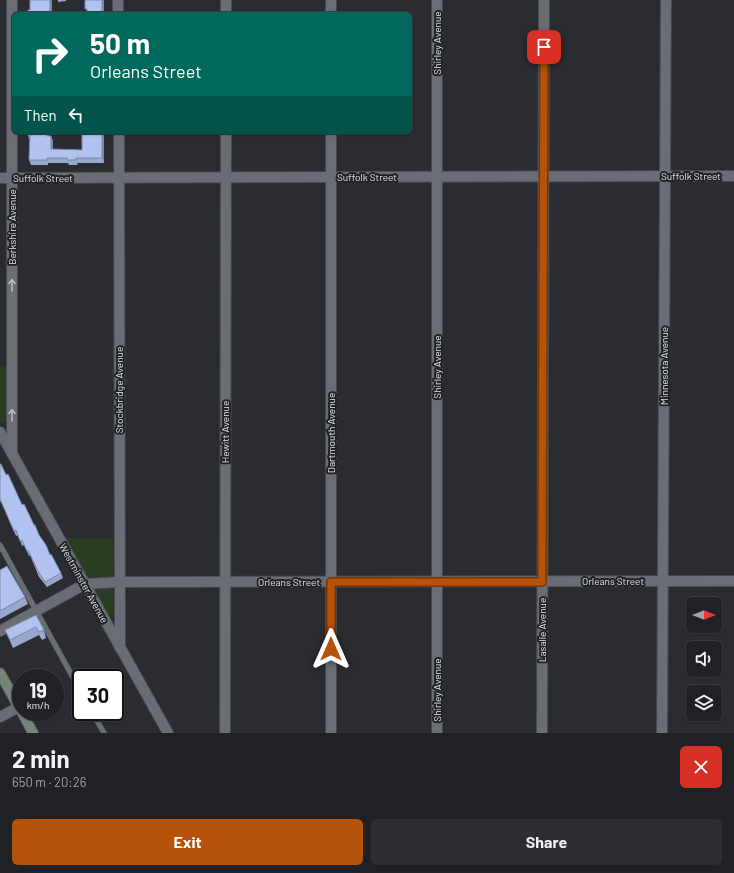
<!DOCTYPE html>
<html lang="en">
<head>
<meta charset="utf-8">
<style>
  body { margin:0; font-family:Barlow,sans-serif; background:#2d2e32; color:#f1f3f6; height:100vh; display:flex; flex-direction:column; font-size:15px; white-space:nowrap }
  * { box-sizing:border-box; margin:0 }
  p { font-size:13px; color:#a2a3a7 }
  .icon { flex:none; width:22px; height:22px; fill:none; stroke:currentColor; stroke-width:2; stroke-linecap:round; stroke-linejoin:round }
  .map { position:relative; height:733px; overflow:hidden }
  .side { display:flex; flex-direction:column; background:#202126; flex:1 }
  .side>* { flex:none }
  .top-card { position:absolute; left:12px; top:12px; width:400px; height:122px; border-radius:6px; box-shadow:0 1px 3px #0004,0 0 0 1px #3d3e43; background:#00695c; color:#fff; overflow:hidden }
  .needle { width:26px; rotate:90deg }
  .tools { position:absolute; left:686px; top:597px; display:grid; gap:8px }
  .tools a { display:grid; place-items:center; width:36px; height:36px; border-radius:6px; background:#202126; box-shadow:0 1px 3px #0004,0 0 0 1px #3d3e43; font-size:20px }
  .speed { position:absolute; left:12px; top:669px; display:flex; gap:8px; font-size:20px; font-weight:700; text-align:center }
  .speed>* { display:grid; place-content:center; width:52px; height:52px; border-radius:50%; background:#202126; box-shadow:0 1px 3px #0004,0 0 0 1px #3d3e43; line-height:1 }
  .speed small { font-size:10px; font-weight:400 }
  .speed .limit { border:2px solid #111; border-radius:6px; background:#fff; color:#111 }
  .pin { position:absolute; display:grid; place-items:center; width:34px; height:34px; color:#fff; margin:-17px; border-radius:8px; box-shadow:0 2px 6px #0006 }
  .me { position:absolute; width:44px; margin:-22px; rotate:0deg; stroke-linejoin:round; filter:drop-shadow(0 0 3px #0008) }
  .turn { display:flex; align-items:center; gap:14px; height:84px; padding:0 12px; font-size:18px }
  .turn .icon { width:52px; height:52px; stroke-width:2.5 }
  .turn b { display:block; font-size:28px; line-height:34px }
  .then { display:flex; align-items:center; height:38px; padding:0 12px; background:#0003; gap:8px; font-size:15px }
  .round { display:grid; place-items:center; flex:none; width:42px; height:42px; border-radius:6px; background:#2d2e32 }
  .summary { display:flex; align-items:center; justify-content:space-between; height:68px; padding:0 12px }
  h1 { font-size:24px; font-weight:700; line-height:30px }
  .action { display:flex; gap:8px; margin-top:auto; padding:8px 12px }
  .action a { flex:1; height:46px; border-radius:6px; background:#b45309; color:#fff; font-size:16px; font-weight:700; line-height:46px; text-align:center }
  .action a+a { background:#2d2e32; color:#f1f3f6 }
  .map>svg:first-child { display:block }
</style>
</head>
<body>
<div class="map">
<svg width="734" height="733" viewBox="0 0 734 733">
  <rect width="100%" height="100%" fill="#2a2c32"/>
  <g fill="#2a3d20">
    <path d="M 0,366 L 6,367 L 6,419 L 5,422 L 1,423 L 0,421 Z"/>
    <path d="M 64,538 L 113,538 L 113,576 L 111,577 L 90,578 L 86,576 Z"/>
    <path d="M 99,589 L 110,589 L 113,590 L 113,614 L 108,615 L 106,613 L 96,595 L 97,590 Z"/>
  </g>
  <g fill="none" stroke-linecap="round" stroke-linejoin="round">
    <defs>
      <g id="lane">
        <path d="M 0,545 L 81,692"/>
        <path d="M 92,712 L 104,733"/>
      </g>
      <g id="street">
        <path d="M 118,0 L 118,14"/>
        <path d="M 226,0 L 226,14"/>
        <path d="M 331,14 L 331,0"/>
        <path d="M 119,132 L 120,648"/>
        <path d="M 331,132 L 331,733"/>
        <path d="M 0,178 L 734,176"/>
        <path d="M 0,432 L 168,733"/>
        <path d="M 12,454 L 12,0"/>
        <path d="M 0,631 L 85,584 L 120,582 L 734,581"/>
        <path d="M 0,717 L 19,707"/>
        <path d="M 225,733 L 226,132"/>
        <path d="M 437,733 L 437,0"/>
        <path d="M 542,733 L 544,0"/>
        <path d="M 662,733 L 666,0"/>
      </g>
      <g id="secondary">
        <path d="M 0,673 L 21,711"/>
        <path d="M 22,712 L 33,733"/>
      </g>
    </defs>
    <use href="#lane" stroke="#484a50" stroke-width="6"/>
    <use href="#street" stroke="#484a50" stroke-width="12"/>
    <use href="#secondary" stroke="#484a50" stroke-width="12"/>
    <use href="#lane" stroke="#6a6d74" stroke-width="5"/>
    <use href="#street" stroke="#6a6d74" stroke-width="10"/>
    <use href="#secondary" stroke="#768477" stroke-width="10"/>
  </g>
  <g fill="#98a7ce">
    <path d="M 58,0 L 66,0 L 66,1 L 58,2 Z"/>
    <path d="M 27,132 L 49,132 L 49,136 L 53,141 L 53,149 L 82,150 L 82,132 L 104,132 L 104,163 L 77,163 L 78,165 L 69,165 L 68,163 L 48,163 L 48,165 L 31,165 L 29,160 L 30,139 L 29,139 Z"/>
    <path d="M 0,464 L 50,555 L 61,573 L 63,578 L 47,587 L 39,577 L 30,555 L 29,556 L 24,545 L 22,546 L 18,535 L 16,536 L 3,505 L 0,501 Z"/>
    <path d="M 0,570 L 25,597 L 28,604 L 0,619 Z"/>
    <path d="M 36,615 L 44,630 L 46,638 L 42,640 L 39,635 L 13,648 L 5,630 Z"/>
  </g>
  <g fill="#7c88a8">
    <rect x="50" y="0" width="2" height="14"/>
    <rect x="102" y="0" width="2" height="14"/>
    <path d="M 47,132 L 49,132 L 49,141 L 47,136 Z"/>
    <path d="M 102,132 L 104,132 L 104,163 L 102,158 Z"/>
    <path d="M 51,136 L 53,141 L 53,154 L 51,149 Z"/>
  </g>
  <g fill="#b1c2f0" stroke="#7c88a8">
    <path d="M 30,0 L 50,0 L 50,14 L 27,14 L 28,10 L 30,10 Z"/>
    <path d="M 85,0 L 102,0 L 102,14 L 87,14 L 87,9 L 85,9 Z"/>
    <path d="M 27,132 L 47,132 L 47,136 L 51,136 L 51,149 L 82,150 L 82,132 L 102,132 L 102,158 L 76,158 L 76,160 L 67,160 L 67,158 L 47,158 L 47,160 L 29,160 L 30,134 L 27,134 Z"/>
    <path d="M 0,464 L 1,464 L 6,475 L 8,474 L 22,505 L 24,504 L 34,525 L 35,525 L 39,535 L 46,545 L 50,555 L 51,554 L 61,573 L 45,582 L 38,571 L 28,550 L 27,551 L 22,540 L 20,541 L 16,530 L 14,531 L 0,499 Z"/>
    <path d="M 7,566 L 25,597 L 0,611 L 0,570 Z"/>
    <path d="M 36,615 L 44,630 L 39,632 L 36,627 L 10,640 L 5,630 Z"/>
  </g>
  <defs><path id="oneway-shaft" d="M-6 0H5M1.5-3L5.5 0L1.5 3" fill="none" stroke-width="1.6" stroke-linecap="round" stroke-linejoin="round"/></defs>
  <g stroke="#b9bbc0">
    <use href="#oneway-shaft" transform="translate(12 285) rotate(-90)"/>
    <use href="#oneway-shaft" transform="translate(12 415) rotate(-90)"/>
  </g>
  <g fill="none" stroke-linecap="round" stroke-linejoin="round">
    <defs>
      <path id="route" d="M 331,649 L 331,582 L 542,582 L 544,47"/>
    </defs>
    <use href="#route" stroke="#753606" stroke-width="10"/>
    <use href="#route" stroke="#b45309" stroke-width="7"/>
  </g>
  <g text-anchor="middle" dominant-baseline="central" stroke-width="4" stroke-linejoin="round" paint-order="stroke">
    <g font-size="10" fill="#e3e5e9" stroke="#202228">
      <text transform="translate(437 43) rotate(-90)">Shirley Avenue</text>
      <text x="691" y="176">Suffolk Street</text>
      <text x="367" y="177">Suffolk Street</text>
      <text x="43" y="178">Suffolk Street</text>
      <text transform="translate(12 227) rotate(-90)">Berkshire Avenue</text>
      <text transform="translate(664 366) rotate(-90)">Minnesota Avenue</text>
      <text transform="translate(437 367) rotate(-90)">Shirley Avenue</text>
      <text transform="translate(119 390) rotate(-90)">Stockbridge Avenue</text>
      <text transform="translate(225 432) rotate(-90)">Hewitt Avenue</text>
      <text transform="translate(331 433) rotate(-90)">Dartmouth Avenue</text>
      <text x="613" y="581">Orleans Street</text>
      <text x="289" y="582">Orleans Street</text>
      <text transform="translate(84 583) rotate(61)">Westminster Avenue</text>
      <text transform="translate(542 630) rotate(-90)">Lasalle Avenue</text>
      <text transform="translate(437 690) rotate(-90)">Shirley Avenue</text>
    </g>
  </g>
</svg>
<div class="tools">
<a><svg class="needle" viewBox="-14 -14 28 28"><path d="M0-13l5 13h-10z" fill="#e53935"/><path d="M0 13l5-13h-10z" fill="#a2a3a7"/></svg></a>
<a><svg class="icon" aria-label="sound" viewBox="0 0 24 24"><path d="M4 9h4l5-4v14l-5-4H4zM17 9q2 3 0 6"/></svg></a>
<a><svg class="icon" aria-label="layers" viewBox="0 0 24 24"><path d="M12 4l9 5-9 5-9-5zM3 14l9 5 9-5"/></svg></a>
</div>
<div class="speed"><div>19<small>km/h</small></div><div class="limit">30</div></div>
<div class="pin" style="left:544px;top:47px;background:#d93025"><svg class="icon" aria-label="arrive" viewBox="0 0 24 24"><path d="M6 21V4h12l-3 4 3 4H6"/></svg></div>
<svg class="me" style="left:331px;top:649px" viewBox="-20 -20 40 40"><path d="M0-17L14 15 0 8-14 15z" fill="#b45309" stroke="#fff" stroke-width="4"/></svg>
<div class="top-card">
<div class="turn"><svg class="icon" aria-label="right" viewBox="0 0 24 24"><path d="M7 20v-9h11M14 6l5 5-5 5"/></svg><div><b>50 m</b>Orleans Street</div></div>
<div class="then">Then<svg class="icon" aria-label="left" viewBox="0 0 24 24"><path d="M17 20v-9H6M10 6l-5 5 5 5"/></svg></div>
</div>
</div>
<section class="side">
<div class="summary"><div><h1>2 min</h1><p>650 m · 20:26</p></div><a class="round" style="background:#d93025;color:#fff"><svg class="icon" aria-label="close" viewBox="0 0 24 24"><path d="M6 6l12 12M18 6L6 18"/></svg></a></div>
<div class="action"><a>Exit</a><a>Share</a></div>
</section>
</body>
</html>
